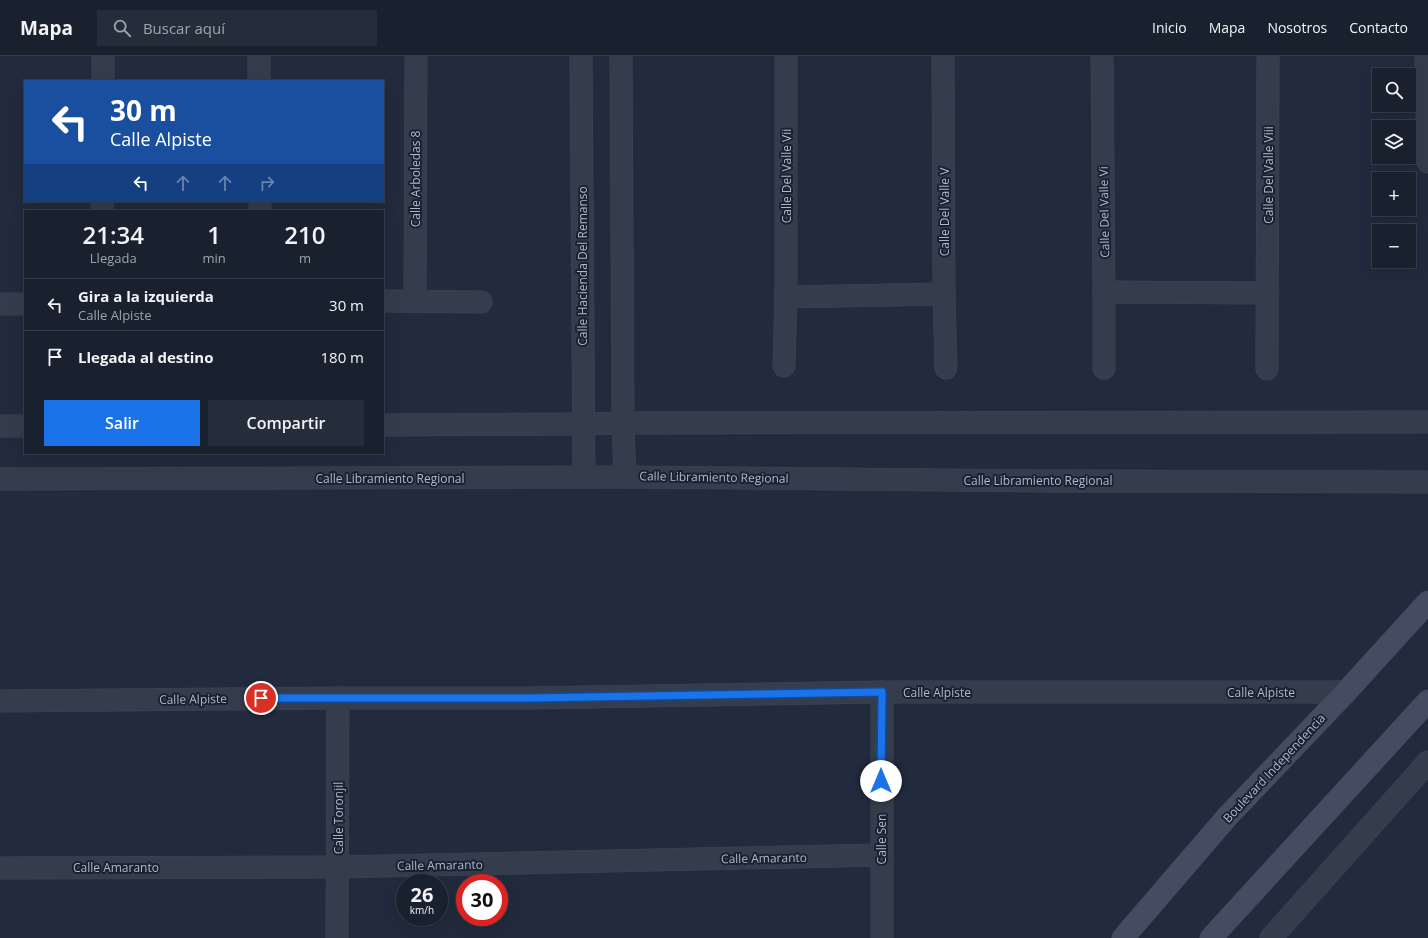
<!DOCTYPE html>
<html lang="es">
<head>
<meta charset="utf-8">
<style>
  body { margin:0; font-family:"Open Sans",sans-serif; background:#262d3a; color:#f1f3f6; height:100vh; display:flex; flex-direction:column; font-size:15px; white-space:nowrap }
  * { box-sizing:border-box; margin:0 }
  p { font-size:13px; color:#9fa3aa }
  .icon { flex:none; width:22px; height:22px; fill:none; stroke:currentColor; stroke-width:2; stroke-linecap:round; stroke-linejoin:round }
  .map { position:relative; flex:1; overflow:hidden }
  .drawer { position:absolute; left:24px; top:154px; width:360px; height:244px; display:flex; flex-direction:column; background:#19202e; border-radius:0px; box-shadow:0 4px 16px #0002,0 0 0 1px #373e4a }
  .drawer>* { flex:none }
  .guide { position:absolute; left:24px; top:24px; width:360px; height:122px; border-radius:0px; box-shadow:0 4px 16px #0002,0 0 0 1px #373e4a; background:#1a4fa0; color:#fff; overflow:hidden }
  .buttons { position:absolute; left:1372px; top:12px; display:grid; gap:8px }
  .buttons a { display:grid; place-items:center; width:44px; height:44px; border-radius:0px; background:#19202e; box-shadow:0 4px 16px #0002,0 0 0 1px #373e4a; font-size:20px }
  .speed { position:absolute; left:396px; top:818px; display:flex; gap:8px; font-size:20px; font-weight:700; text-align:center }
  .speed>* { display:grid; place-content:center; width:52px; height:52px; border-radius:50%; background:#19202e; box-shadow:0 4px 16px #0002,0 0 0 1px #373e4a; line-height:1 }
  .speed small { font-size:10px; font-weight:400 }
  .speed .limit { border:6px solid #d22; background:#fff; color:#111 }
  .pin { position:absolute; display:grid; place-items:center; width:34px; height:34px; color:#fff; margin:-17px; border:2px solid #fff; border-radius:50%; box-shadow:0 1px 4px #0007 }
  .me { position:absolute; width:44px; margin:-22px; rotate:0deg; stroke-linejoin:round; filter:drop-shadow(0 0 3px #0008) }
  .turn { display:flex; align-items:center; gap:14px; height:84px; padding:0 20px; font-size:18px }
  .turn .icon { width:52px; height:52px; stroke-width:2.5 }
  .turn b { display:block; font-size:28px; line-height:34px }
  .lanes { display:flex; align-items:center; height:38px; padding:0 20px; background:#0003; justify-content:center; gap:20px; direction:ltr }
  .lanes .off { opacity:.35 }
  .eta { display:flex; justify-content:space-evenly; align-items:center; height:68px; text-align:center }
  .eta b { font-size:24px; font-weight:600; line-height:28px }
  .cta { display:flex; gap:8px; margin-top:auto; padding:8px 20px }
  .cta a { flex:1; height:46px; border-radius:0px; background:#1a73e8; color:#fff; font-size:16px; font-weight:600; line-height:46px; text-align:center }
  .cta a+a { background:#262d3a; color:#f1f3f6 }
  ul { padding:0; list-style:none }
  li { display:flex; align-items:center; gap:12px; height:52px; padding:0 20px; border-top:1px solid #373e4a }
  li div { flex:1 }
  li b { display:block; font-size:15px }
  li em { font-style:normal }
  header { display:flex; align-items:center; gap:24px; box-sizing:border-box; height:56px; padding:0 20px; background:#19202e; border-bottom:1px solid #373e4a }
  header strong { font-size:19px }
  nav { display:flex; gap:22px; margin-inline-start:auto; font-size:14px }
  .search { width:280px; height:36px; background:#262d3a; display:flex; align-items:center; gap:10px; box-sizing:border-box; padding:0 14px; border-radius:0px; color:#9fa3aa; font-size:15px }
  .map>svg:first-child { display:block }
</style>
</head>
<body>
<header>
<strong>Mapa</strong>
<div class="search"><svg class="icon" aria-label="search" viewBox="0 0 24 24"><circle cx="10" cy="10" r="6"/><path d="M15 15l6 6"/></svg>Buscar aquí</div>
<nav><a>Inicio</a><a>Mapa</a><a>Nosotros</a><a>Contacto</a></nav>
</header>
<div class="map">
<svg width="1428" height="882" viewBox="0 0 1428 882">
  <rect width="100%" height="100%" fill="#212b3d"/>
  <g fill="none" stroke-linecap="round" stroke-linejoin="round">
    <defs>
      <g id="minor">
        <path d="M 259,0 L 259,25"/>
        <path d="M 581,0 L 584,421"/>
        <path d="M 621,0 L 623,367 L 625,421"/>
        <path d="M 943,0 L 944,238 L 946,312"/>
        <path d="M 1102,0 L 1104,236 L 1104,312"/>
        <path d="M 1426,0 L 1428,106"/>
        <path d="M 103,25 L 103,0"/>
        <path d="M 260,145 L 260,155"/>
        <path d="M 102,155 L 102,145"/>
        <path d="M 1104,236 L 1268,237"/>
        <path d="M 786,241 L 944,238"/>
        <path d="M 383,245 L 481,246"/>
        <path d="M 415,245 L 416,0"/>
        <path d="M 0,248 L 25,248"/>
        <path d="M 784,310 L 786,241 L 786,0"/>
        <path d="M 1267,313 L 1268,0"/>
        <path d="M 882,636 L 882,882"/>
        <path d="M 0,645 L 338,642 L 529,642 L 882,636 L 1346,636"/>
        <path d="M 0,812 L 337,811 L 881,799"/>
        <path d="M 337,882 L 338,642"/>
        <path d="M 1271,882 L 1428,706"/>
      </g>
      <g id="tertiary">
        <path d="M 383,369 L 582,368 L 623,367 L 1428,366"/>
        <path d="M 0,370 L 25,370"/>
        <path d="M 0,423 L 625,421 L 1046,425 L 1428,426"/>
      </g>
      <g id="secondary">
        <path d="M 1123,882 L 1227,761 L 1346,636 L 1428,546"/>
        <path d="M 1211,882 L 1428,645"/>
      </g>
    </defs>
    <use href="#minor" stroke="#3e4656" stroke-width="23"/>
    <use href="#tertiary" stroke="#3e4656" stroke-width="23"/>
    <use href="#secondary" stroke="#3e4656" stroke-width="23"/>
    <use href="#minor" stroke="#353d4d" stroke-width="22"/>
    <use href="#tertiary" stroke="#353d4d" stroke-width="22"/>
    <use href="#secondary" stroke="#434c60" stroke-width="22"/>
  </g>
  <g fill="none" stroke-linecap="round" stroke-linejoin="round">
    <defs>
      <path id="route" d="M 261,642 L 530,642 L 882,636 L 881,725"/>
    </defs>
    <use href="#route" stroke="#114b97" stroke-width="10"/>
    <use href="#route" stroke="#1a73e8" stroke-width="7"/>
  </g>
  <g text-anchor="middle" dominant-baseline="central" stroke-width="4" stroke-linejoin="round" paint-order="stroke">
    <g font-size="12" fill="#b1b8c9" stroke="#1a2232">
      <text transform="translate(1268 119) rotate(-90)">Calle Del Valle Viii</text>
      <text transform="translate(786 120) rotate(-90)">Calle Del Valle Vii</text>
      <text transform="translate(415 123) rotate(-90)">Calle Arboledas 8</text>
      <text transform="translate(944 156) rotate(-90)">Calle Del Valle V</text>
      <text transform="translate(1104 156) rotate(-91)">Calle Del Valle Vi</text>
      <text transform="translate(582 210) rotate(-90)">Calle Hacienda Del Remanso</text>
      <text transform="translate(714 421) rotate(1)">Calle Libramiento Regional</text>
      <text x="390" y="422">Calle Libramiento Regional</text>
      <text x="1038" y="424">Calle Libramiento Regional</text>
      <text x="937" y="636">Calle Alpiste</text>
      <text x="1261" y="636">Calle Alpiste</text>
      <text transform="translate(193 643) rotate(-1)">Calle Alpiste</text>
      <text transform="translate(1274 712) rotate(-47)">Boulevard Independencia</text>
      <text transform="translate(338 762) rotate(-90)">Calle Toronjil</text>
      <text transform="translate(881 783) rotate(-90)">Calle Sen</text>
      <text transform="translate(764 802) rotate(-1)">Calle Amaranto</text>
      <text transform="translate(440 809) rotate(-1)">Calle Amaranto</text>
      <text x="116" y="811">Calle Amaranto</text>
    </g>
  </g>
</svg>
<div class="buttons">
<a><svg class="icon" aria-label="search" viewBox="0 0 24 24"><circle cx="10" cy="10" r="6"/><path d="M15 15l6 6"/></svg></a>
<a><svg class="icon" aria-label="layers" viewBox="0 0 24 24"><path d="M12 4l9 5-9 5-9-5zM3 14l9 5 9-5"/></svg></a>
<a>+</a>
<a>−</a>
</div>
<div class="speed"><div>26<small>km/h</small></div><div class="limit">30</div></div>
<div class="pin" style="left:261px;top:642px;background:#d93025"><svg class="icon" aria-label="arrive" viewBox="0 0 24 24"><path d="M6 21V4h12l-3 4 3 4H6"/></svg></div>
<svg class="me" style="left:881px;top:725px" viewBox="-20 -20 40 40"><circle r="19" fill="#fff"/><path d="M0-13L10 11 0 6-10 11z" fill="#1a73e8"/></svg>
<div class="guide">
<div class="turn"><svg class="icon" aria-label="left" viewBox="0 0 24 24"><path d="M17 20v-9H6M10 6l-5 5 5 5"/></svg><div><b>30 m</b>Calle Alpiste</div></div>
<div class="lanes"><svg class="icon" aria-label="left" viewBox="0 0 24 24"><path d="M17 20v-9H6M10 6l-5 5 5 5"/></svg><svg class="icon off" aria-label="ahead" viewBox="0 0 24 24"><path d="M12 20V5M6 11l6-6 6 6"/></svg><svg class="icon off" aria-label="ahead" viewBox="0 0 24 24"><path d="M12 20V5M6 11l6-6 6 6"/></svg><svg class="icon off" aria-label="right" viewBox="0 0 24 24"><path d="M7 20v-9h11M14 6l5 5-5 5"/></svg></div>
</div>
<section class="drawer">
<div class="eta">
<div><b>21:34</b><p>Llegada</p></div>
<div><b>1</b><p>min</p></div>
<div><b>210</b><p>m</p></div>
</div>
<ul>
<li><svg class="icon" aria-label="left" viewBox="0 0 24 24"><path d="M17 20v-9H6M10 6l-5 5 5 5"/></svg><div><b>Gira a la izquierda</b><p>Calle Alpiste</p></div><em>30 m</em></li>
<li><svg class="icon" aria-label="arrive" viewBox="0 0 24 24"><path d="M6 21V4h12l-3 4 3 4H6"/></svg><div><b>Llegada al destino</b></div><em>180 m</em></li>
</ul>
<div class="cta"><a>Salir</a><a>Compartir</a></div>
</section>
</div>
</body>
</html>
